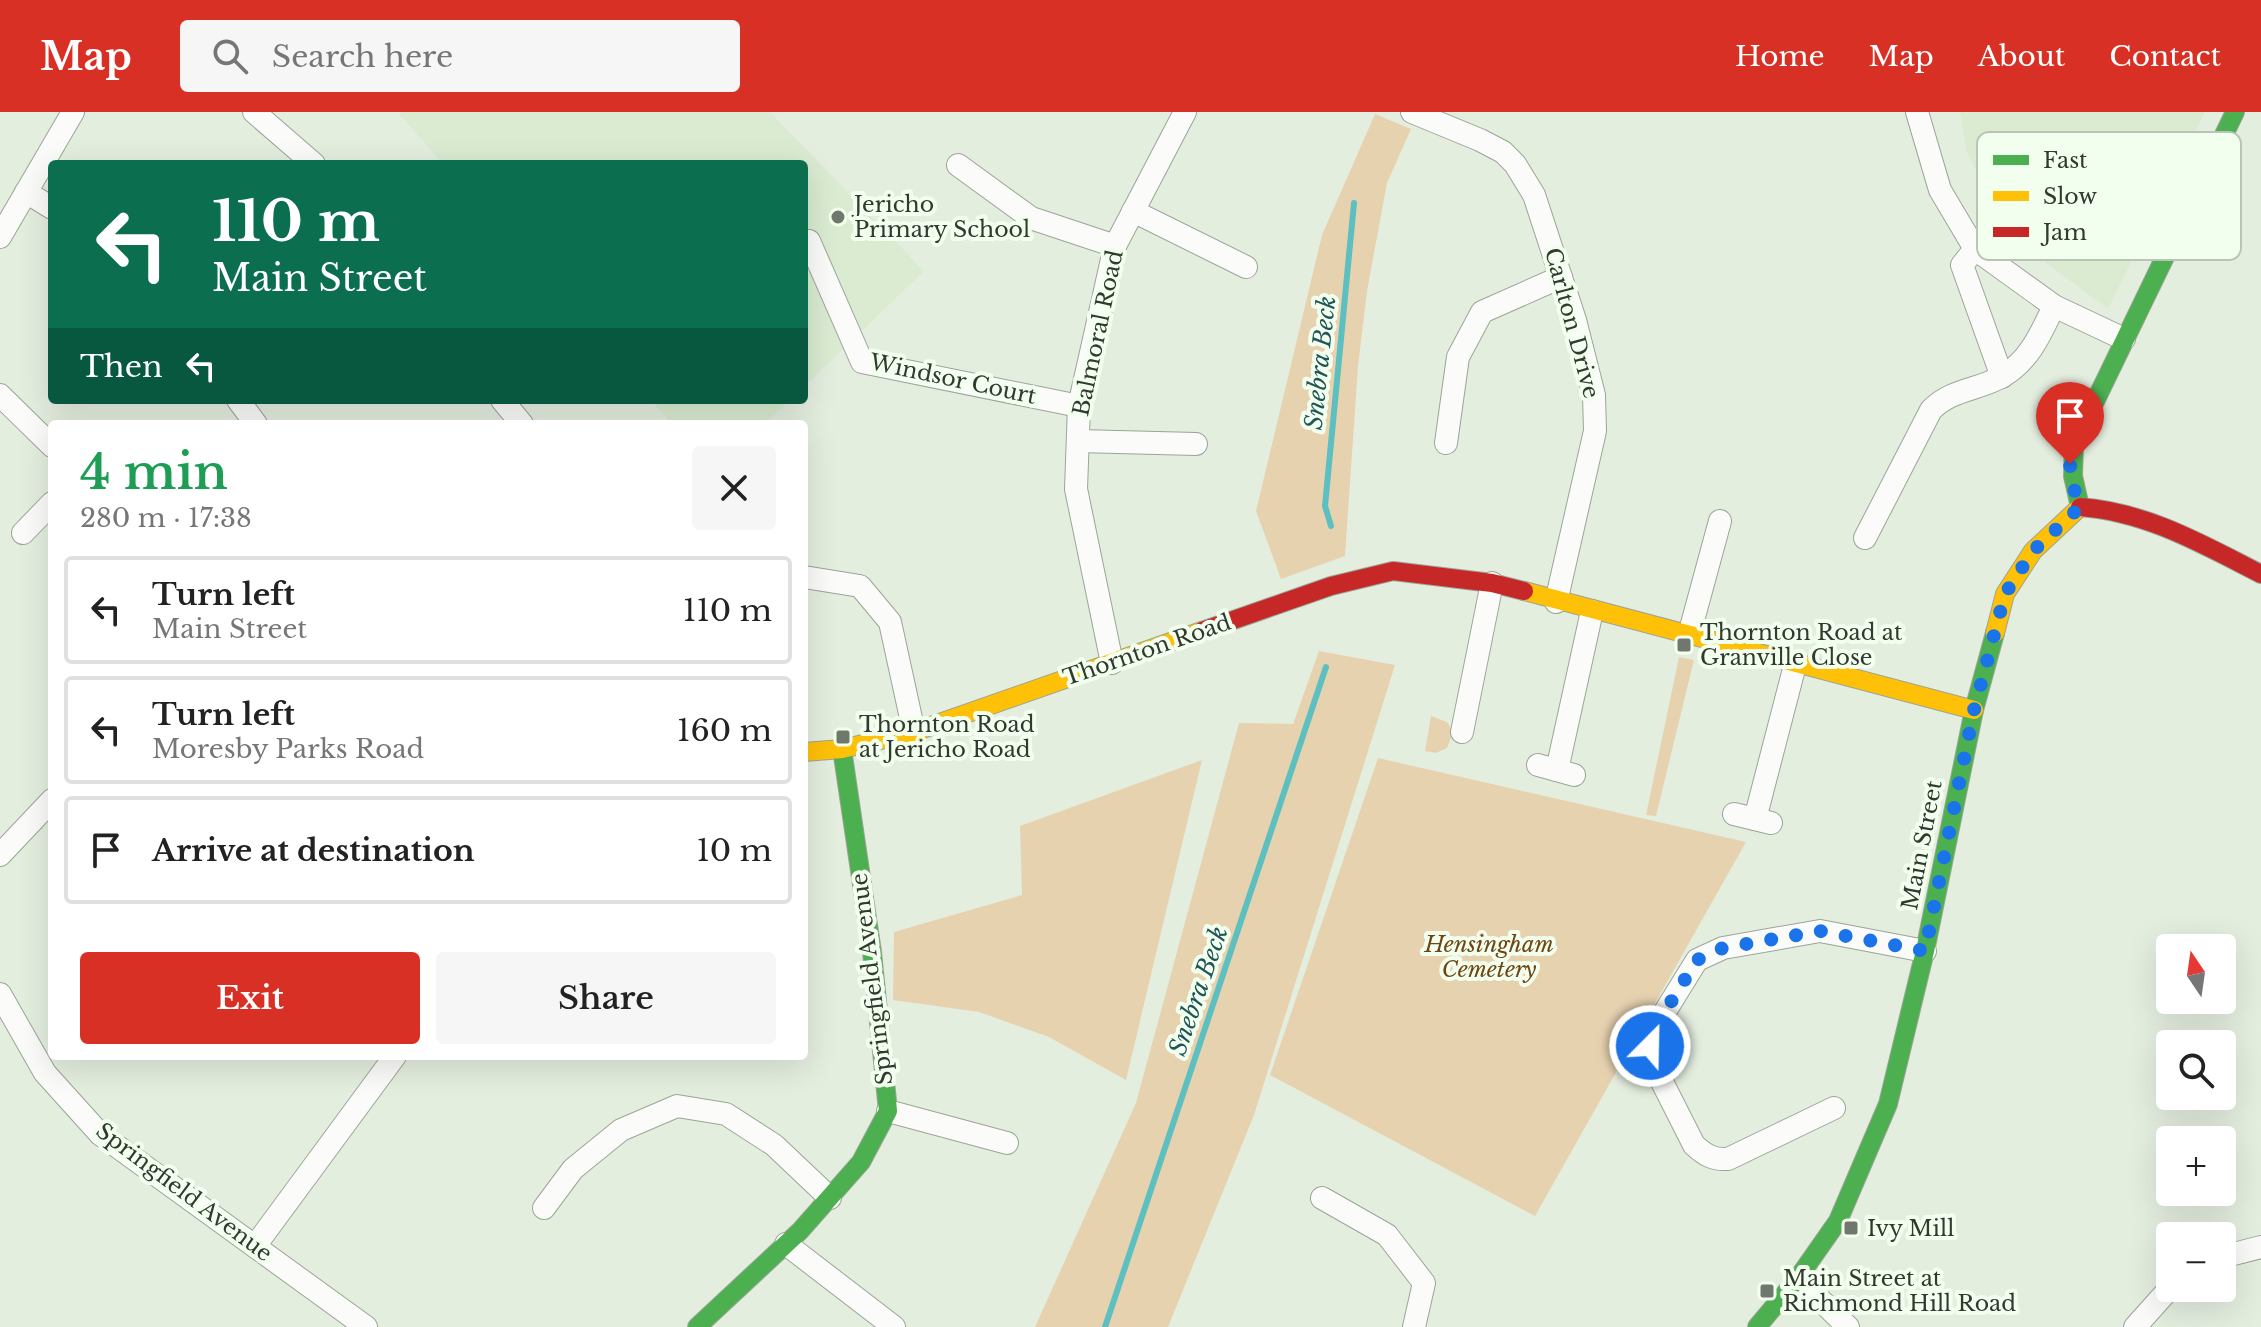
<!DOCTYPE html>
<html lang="en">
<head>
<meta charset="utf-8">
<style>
  body { margin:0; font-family:"Libre Baskerville",serif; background:#f6f6f6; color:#222; height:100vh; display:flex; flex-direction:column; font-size:30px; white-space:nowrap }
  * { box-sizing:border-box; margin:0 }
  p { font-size:26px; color:#767676 }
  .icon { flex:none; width:44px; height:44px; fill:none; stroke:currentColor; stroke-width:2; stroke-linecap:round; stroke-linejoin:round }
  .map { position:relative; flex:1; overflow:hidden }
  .details { position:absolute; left:48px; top:308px; width:760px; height:640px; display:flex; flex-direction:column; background:#fff; border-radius:8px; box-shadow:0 8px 32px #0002 }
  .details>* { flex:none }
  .hud { position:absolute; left:48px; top:48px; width:760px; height:244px; border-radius:8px; box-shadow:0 8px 32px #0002; background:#0b6e4f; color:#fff; overflow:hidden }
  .needle { width:52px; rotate:347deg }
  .controls { position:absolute; left:2156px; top:822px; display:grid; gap:16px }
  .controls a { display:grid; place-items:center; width:80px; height:80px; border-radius:8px; background:#fff; box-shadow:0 8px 32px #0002; font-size:40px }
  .pin { position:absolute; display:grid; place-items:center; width:68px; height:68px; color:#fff; margin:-82px -34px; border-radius:50% 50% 50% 0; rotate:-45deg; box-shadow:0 0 8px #0007 }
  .pin .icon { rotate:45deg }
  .me { position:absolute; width:88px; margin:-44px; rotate:23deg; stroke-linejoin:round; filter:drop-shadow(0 0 6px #0008) }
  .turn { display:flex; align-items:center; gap:28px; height:168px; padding:0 32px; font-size:36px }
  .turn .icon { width:104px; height:104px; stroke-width:2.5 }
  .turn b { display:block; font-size:56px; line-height:68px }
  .then { display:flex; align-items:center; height:76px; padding:0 32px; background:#0003; gap:16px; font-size:30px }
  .round { display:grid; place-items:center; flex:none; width:84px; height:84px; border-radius:8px; background:#f6f6f6 }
  .head { display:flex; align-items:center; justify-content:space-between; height:136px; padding:0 32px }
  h1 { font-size:48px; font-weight:600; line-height:60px; color:#1e9e55 }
  .cta { display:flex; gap:16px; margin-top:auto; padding:16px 32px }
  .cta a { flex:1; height:92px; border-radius:8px; background:#d93025; color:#fff; font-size:32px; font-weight:600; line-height:92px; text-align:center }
  .cta a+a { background:#f6f6f6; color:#222 }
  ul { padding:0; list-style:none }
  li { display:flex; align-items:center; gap:24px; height:108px; margin:0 16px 12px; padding:0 16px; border:4px solid #e0e0e0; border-radius:8px }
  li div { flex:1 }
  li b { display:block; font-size:30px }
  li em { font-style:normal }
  header { display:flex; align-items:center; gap:48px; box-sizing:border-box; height:112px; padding:0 40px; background:#d93025; color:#fff }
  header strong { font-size:38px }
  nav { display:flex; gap:44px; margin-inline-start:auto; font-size:28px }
  .search { width:560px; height:72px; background:#f6f6f6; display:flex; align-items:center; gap:20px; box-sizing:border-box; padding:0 28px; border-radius:8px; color:#767676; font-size:30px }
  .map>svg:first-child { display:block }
</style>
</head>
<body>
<header>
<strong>Map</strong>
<div class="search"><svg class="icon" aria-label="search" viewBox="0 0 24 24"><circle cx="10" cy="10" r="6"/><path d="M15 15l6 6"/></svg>Search here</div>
<nav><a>Home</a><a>Map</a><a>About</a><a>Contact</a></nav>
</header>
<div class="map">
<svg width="2261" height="1215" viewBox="0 0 2261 1215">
  <rect width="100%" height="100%" fill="#e4eedf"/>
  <g fill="#daebd2">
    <path d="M 402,0 L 770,0 L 924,159 L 804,275 L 804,52 L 443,52 L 399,2 Z"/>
    <path d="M 1960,0 L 2205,0 L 2108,197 L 2009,123 L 1967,41 Z"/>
    <path d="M 651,288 L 790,288 L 765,312 L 672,312 Z"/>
  </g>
  <g fill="#e7d2b0">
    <path d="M 1375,2 L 1411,17 L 1387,71 L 1367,179 L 1358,254 L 1345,444 L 1281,467 L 1256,399 L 1322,123 Z"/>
    <path d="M 1319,539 L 1395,553 L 1254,1003 L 1168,1215 L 1035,1215 L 1136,991 L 1239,611 L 1293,612 Z"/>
    <path d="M 1679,545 L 1694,548 L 1656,704 L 1646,703 Z"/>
    <path d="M 1431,604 L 1447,610 L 1453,620 L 1447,636 L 1436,641 L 1425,639 Z"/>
    <path d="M 1378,646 L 1746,730 L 1535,1104 L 1270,963 Z"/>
    <path d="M 1202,648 L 1126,968 L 1049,925 L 979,900 L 893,888 L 894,820 L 1022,783 L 1020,714 Z"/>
  </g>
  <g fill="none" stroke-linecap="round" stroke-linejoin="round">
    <g stroke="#5dbfc0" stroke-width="6">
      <path d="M 1331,414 L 1325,394 L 1354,91"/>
      <path d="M 1105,1215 L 1326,555"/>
    </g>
    <defs>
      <g id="street">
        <path d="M 254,0 L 314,52"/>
        <path d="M 1412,0 L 1480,28 L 1503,40 L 1515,52 L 1534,83 L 1575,208 L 1594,283 L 1595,319 L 1556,490"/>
        <path d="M 1917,0 L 1940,78 L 1975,137 L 2054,194 L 2124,227"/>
        <path d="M 958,53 L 1031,106 L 1115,134"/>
        <path d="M 26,80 L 52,96"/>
        <path d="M 1133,99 L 1246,155"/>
        <path d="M 0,125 L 73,0"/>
        <path d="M 809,129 L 862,250 L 1079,294"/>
        <path d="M 1975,137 L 1962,153 L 2002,265"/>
        <path d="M 0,283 L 52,334"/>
        <path d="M 238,288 L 256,312"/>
        <path d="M 502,288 L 522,312"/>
        <path d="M 1078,329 L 1196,332"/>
        <path d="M 1446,331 L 1458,245 L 1482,200 L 1561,165"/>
        <path d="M 23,421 L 52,391"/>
        <path d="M 1865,426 L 1931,298 C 1951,277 1979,278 2003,264 C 2030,248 2041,221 2054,194"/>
        <path d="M 804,465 L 860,474 L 890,510 L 914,620"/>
        <path d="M 1689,523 L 1720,409"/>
        <path d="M 1112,551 L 1076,377 L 1079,294 L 1115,134 L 1185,0"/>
        <path d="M 1462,620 L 1492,471"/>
        <path d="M 1538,653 L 1574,663"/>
        <path d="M 1557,658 L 1592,499"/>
        <path d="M 1734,702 L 1771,711"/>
        <path d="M 1755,707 L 1795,553"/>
        <path d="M 0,743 L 52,688"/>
        <path d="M 0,882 L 45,961 L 100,1022 L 366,1215"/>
        <path d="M 1834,996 L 1728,1047 C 1713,1048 1705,1043 1694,1033 L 1655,956 L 1650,934 L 1653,919 L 1697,848 L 1723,836 L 1820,819 L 1925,839"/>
        <path d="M 888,999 L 1007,1031"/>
        <path d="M 1322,1086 L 1387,1123 L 1424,1171 L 1414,1215"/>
        <path d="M 544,1096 L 573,1057 L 621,1018 L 677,994 L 726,1002 L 774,1033 L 830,1086"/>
        <path d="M 786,1132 L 894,1215"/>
        <path d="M 255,1134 L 395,944"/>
        <path d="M 2222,1145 L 2261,1135"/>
        <path d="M 1798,1166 L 1848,1215"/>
        <path d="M 2135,1215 L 2170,1176"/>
      </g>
      <g id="fast">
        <path d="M 2080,395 L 2073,364 L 2074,333 L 2235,0"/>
        <path d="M 697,1215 L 800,1119 L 861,1050 L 888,999 L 872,840 L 842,637"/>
        <path d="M 1757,1215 L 1798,1166 L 1838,1109 L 1888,992 L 1925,839 L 1974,598 L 1995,521"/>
      </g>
      <g id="slow">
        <path d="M 1524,479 L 1974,598"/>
        <path d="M 1995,521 L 2005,482 L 2033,439 L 2080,395"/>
        <path d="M 804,640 L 842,637 L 914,620 L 1202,519"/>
      </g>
      <g id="jam">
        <path d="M 2080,395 C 2147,400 2202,432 2261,462"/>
        <path d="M 1202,519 L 1331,474 L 1393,459 L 1492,471 L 1524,479"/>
      </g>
    </defs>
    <use href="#street" stroke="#9ca498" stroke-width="24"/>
    <use href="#fast" stroke="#9ca498" stroke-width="20"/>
    <use href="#slow" stroke="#9ca498" stroke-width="20"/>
    <use href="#jam" stroke="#9ca498" stroke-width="20"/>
    <use href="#street" stroke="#fbfcfa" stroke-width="22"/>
    <use href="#fast" stroke="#4caf50" stroke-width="18"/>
    <use href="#slow" stroke="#ffc107" stroke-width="18"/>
    <use href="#jam" stroke="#c62828" stroke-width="18"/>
  </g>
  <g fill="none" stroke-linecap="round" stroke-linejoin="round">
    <path stroke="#1a73e8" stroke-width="14" stroke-dasharray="0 25.2" d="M 1650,934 L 1653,919 L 1697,848 L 1723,836 L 1820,819 L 1925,839 L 1974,598 L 2005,482 L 2033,439 L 2080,395 L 2072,371 L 2070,352"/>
  </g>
  <g fill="#70786d" stroke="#f3ffee" stroke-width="3">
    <circle cx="838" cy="105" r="8"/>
    <rect x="1676" y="525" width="16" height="16" rx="4"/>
    <rect x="835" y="617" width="16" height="16" rx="4"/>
    <rect x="1843" y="1108" width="16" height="16" rx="4"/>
    <rect x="1759" y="1171" width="16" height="16" rx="4"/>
  </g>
  <g text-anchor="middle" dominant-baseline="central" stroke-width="8" stroke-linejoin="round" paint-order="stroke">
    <g font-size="22" fill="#32392f" stroke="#f3ffee" text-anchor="start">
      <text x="854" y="92">Jericho<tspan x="854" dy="25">Primary School</tspan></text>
      <text x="1700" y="520">Thornton Road at<tspan x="1700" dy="25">Granville Close</tspan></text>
      <text x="859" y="612">Thornton Road<tspan x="859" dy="25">at Jericho Road</tspan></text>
      <text x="1867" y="1116">Ivy Mill</text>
      <text x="1783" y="1166">Main Street at<tspan x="1783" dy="25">Richmond Hill Road</tspan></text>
    </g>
    <g font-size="22" fill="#32392f" stroke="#f3ffee">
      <text transform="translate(1572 211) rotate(75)">Carlton Drive</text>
      <text transform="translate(1098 221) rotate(-78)">Balmoral Road</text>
      <text transform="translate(953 267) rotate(12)">Windsor Court</text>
      <text transform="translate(1147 538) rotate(-19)">Thornton Road</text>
      <text transform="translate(1922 733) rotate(-79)">Main Street</text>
      <text transform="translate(872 867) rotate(-97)">Springfield Avenue</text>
      <text transform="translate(184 1080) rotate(37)">Springfield Avenue</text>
    </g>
    <g font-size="22" font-style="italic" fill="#6d4613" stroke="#f3ffee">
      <text x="1489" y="832">Hensingham<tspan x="1489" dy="25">Cemetery</tspan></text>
    </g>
    <g font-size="24" font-style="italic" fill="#215659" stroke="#f3ffee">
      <text transform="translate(1320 251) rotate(-84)">Snebra Beck</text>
      <text transform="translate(1198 879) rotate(-71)">Snebra Beck</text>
    </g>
  </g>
  <rect x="1977" y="20" width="264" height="128" rx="12" fill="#f3ffee" stroke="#b9c4b5" stroke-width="2"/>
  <rect x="1993" y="43" width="36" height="10" fill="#4caf50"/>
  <rect x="1993" y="79" width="36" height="10" fill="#ffc107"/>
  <rect x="1993" y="115" width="36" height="10" fill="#c62828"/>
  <g font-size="22" fill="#32392f">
    <text x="2043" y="56">Fast</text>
    <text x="2043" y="92">Slow</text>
    <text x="2043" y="128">Jam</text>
  </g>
</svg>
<div class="controls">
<a><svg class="needle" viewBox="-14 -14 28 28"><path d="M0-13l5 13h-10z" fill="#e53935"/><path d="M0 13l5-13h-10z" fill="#767676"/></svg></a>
<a><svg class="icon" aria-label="search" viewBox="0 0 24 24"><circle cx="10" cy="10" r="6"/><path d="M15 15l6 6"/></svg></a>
<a>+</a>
<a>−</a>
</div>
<div class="pin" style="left:2070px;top:352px;background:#d93025"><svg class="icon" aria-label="arrive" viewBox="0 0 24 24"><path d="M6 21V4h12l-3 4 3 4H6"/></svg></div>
<svg class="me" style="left:1650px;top:934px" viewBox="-20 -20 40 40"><circle r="17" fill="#1a73e8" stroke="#fff" stroke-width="3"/><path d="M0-11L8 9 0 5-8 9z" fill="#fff"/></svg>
<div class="hud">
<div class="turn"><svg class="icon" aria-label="left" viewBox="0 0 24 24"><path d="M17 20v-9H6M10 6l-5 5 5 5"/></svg><div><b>110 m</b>Main Street</div></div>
<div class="then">Then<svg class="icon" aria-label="left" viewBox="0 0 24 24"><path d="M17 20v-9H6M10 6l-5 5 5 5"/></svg></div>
</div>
<section class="details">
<div class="head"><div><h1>4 min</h1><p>280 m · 17:38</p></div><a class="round"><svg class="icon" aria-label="close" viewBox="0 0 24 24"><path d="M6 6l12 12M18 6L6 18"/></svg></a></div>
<ul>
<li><svg class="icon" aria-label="left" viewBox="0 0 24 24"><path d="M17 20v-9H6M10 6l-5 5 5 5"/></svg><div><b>Turn left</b><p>Main Street</p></div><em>110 m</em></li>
<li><svg class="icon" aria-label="left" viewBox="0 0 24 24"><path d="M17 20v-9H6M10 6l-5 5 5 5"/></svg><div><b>Turn left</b><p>Moresby Parks Road</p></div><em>160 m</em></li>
<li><svg class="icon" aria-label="arrive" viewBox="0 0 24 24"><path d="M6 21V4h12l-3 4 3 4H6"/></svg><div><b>Arrive at destination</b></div><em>10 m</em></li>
</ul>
<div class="cta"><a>Exit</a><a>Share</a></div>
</section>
</div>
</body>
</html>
